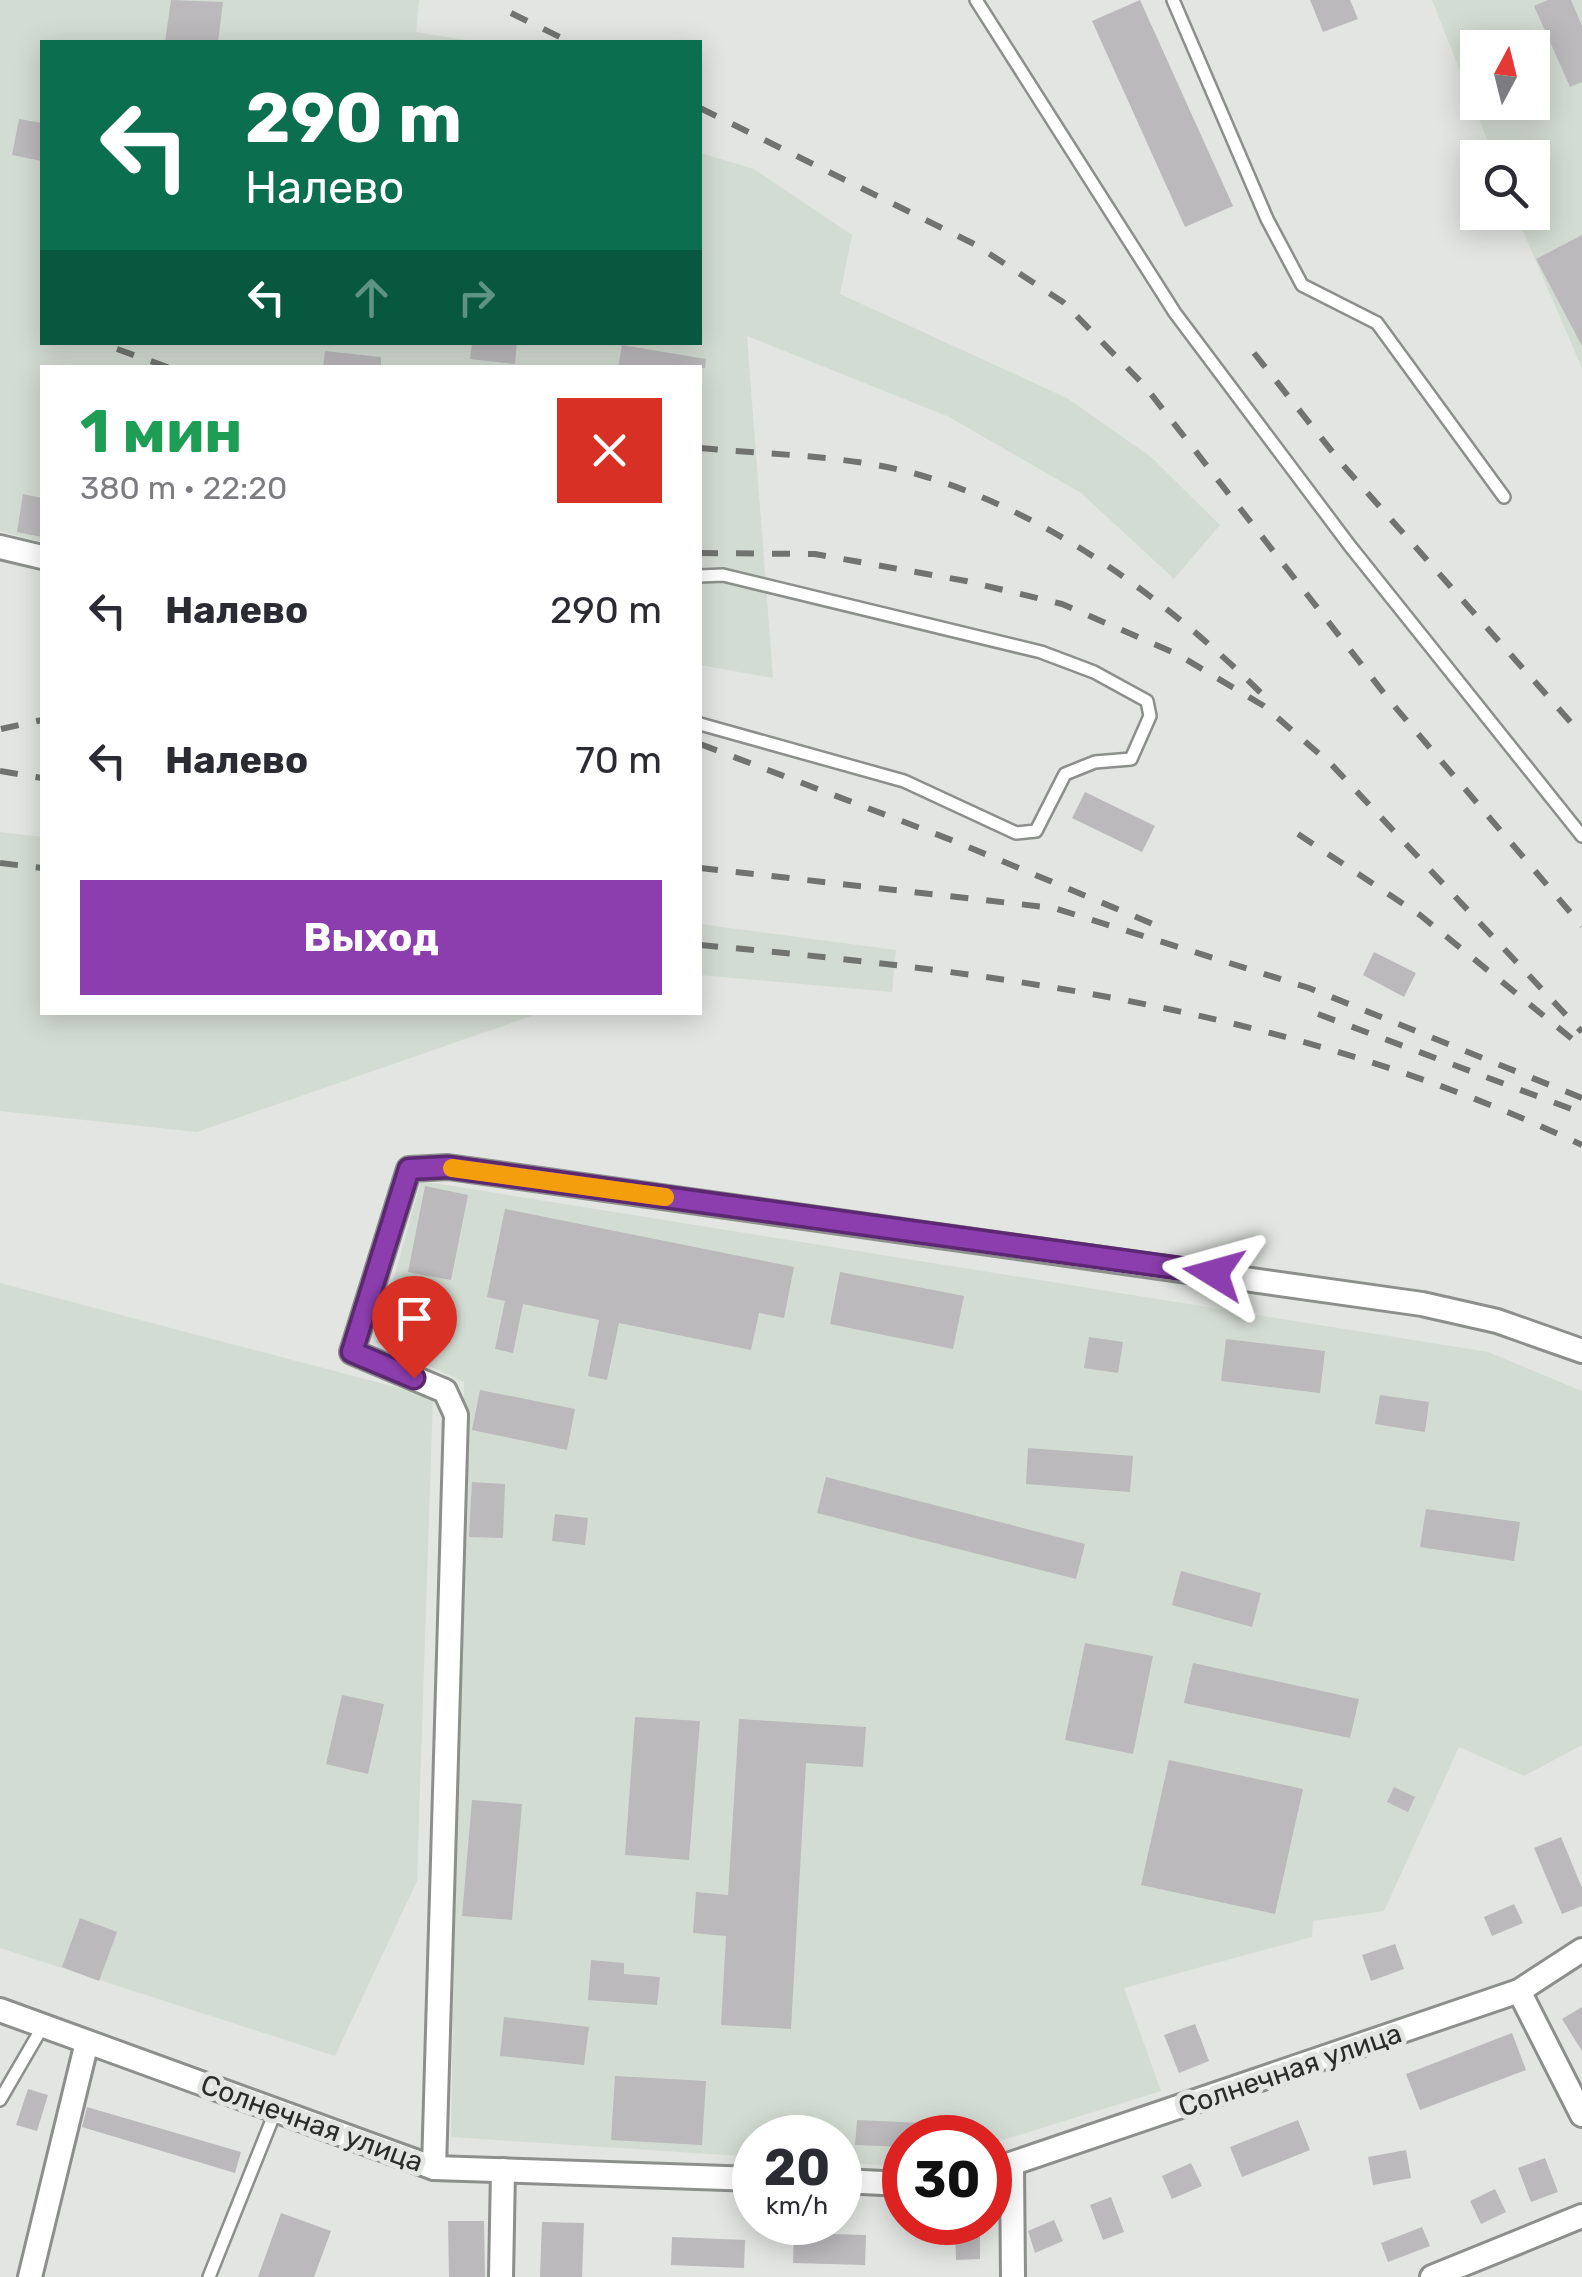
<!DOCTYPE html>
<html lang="ru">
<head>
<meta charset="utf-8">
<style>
  body { margin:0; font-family:Rubik,sans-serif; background:#f7f7f7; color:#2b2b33; height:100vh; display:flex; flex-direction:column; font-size:38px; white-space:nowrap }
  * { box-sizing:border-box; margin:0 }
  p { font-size:32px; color:#7c7c81 }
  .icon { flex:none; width:55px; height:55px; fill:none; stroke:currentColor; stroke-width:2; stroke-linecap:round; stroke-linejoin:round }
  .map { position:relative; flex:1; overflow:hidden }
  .details { position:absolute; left:40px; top:365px; width:662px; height:650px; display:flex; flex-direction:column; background:#fff; border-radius:0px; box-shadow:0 5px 25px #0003 }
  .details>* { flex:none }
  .hud { position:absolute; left:40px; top:40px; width:662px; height:305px; border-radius:0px; box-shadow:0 5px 25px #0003; background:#0b6e4f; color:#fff; overflow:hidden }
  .needle { width:65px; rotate:7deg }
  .controls { position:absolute; left:1460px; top:30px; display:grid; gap:20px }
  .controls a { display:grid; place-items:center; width:90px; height:90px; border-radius:0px; background:#fff; box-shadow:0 5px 25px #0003; font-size:50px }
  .speed { position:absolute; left:732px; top:2115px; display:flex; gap:20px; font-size:50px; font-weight:700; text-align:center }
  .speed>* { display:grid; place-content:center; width:130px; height:130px; border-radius:50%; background:#fff; box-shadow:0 5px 25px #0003; line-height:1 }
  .speed small { font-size:25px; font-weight:400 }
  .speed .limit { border:15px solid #d22; background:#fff; color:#111 }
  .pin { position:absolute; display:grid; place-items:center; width:85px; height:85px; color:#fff; margin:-102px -42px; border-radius:50% 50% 50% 0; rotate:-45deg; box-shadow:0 0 10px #0007 }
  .pin .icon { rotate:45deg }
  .me { position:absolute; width:110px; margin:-55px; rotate:278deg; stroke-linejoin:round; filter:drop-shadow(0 0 8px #0008) }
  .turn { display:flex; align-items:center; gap:35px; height:210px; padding:0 40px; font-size:45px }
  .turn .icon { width:130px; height:130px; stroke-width:2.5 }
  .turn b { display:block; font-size:70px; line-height:85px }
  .lanes { display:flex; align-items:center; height:95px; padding:0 40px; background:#0003; justify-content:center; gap:50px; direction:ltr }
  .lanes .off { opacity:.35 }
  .round { display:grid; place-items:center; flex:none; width:105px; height:105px; border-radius:0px; background:#f7f7f7 }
  .summary { display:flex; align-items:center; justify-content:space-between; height:170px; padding:0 40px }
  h1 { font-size:60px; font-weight:700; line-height:75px; color:#1e9e55 }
  .button { display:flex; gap:20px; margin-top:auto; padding:20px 40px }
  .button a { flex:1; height:115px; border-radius:0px; background:#8c3eae; color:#fff; font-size:40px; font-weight:700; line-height:115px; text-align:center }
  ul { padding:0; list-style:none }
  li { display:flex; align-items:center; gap:30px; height:150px; padding:0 40px }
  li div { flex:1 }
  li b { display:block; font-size:38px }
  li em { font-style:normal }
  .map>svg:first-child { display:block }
</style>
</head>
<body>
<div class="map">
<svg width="1582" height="2277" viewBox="0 0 1582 2277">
  <rect width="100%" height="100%" fill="#e2e5e2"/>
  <g fill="#d3dcd3" fill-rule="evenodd">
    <path d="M 0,0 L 419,0 L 416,32 L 478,42 L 42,42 L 42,342 L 700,342 L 700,153 L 754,169 L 852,235 L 840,294 L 1067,398 L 1151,457 L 1220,525 L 1174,579 L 1081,493 L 949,417 L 747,336 L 773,678 L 700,665 L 700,368 L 42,368 L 42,542 L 0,531 Z"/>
    <path d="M 1432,0 L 1582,0 L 1582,368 L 1515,213 L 1532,212 L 1532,158 L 1494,157 ZM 1478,48 L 1532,48 L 1532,102 L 1478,102 Z"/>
    <path d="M 0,832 L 42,837 L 42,1012 L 540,1013 L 197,1132 L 0,1111 Z"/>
    <path d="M 700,924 L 896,950 L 892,992 L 700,975 Z"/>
    <path d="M 421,1181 L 1488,1352 L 1582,1391 L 1582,1745 L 1524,1776 L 1459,1747 L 1384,1911 L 1313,1921 L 1312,1937 L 1124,1988 L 1161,2091 L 990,2144 L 990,2138 L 905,2138 L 905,2167 L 840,2162 L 840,2138 L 755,2138 L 755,2157 L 451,2137 L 464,1382 L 376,1342 Z"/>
    <path d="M 0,1283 L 433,1397 L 417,1881 L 335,2056 L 0,1948 Z"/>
  </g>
  <g fill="#bbb9bc">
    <path d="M 171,0 L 223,2 L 218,42 L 165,42 Z"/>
    <path d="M 1140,0 L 1233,206 L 1185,227 L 1092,21 Z"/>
    <path d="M 1310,0 L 1350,0 L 1358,19 L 1323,32 Z"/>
    <path d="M 1548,0 L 1571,0 L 1582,26 L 1582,82 L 1570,87 L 1534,6 Z"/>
    <path d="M 19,119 L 42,123 L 42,161 L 12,155 Z"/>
    <path d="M 1582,235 L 1582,346 L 1536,259 Z"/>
    <path d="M 472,342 L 517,342 L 515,364 L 470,359 Z"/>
    <path d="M 622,345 L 706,359 L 705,368 L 618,368 Z"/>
    <path d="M 325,351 L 381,357 L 381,368 L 323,368 Z"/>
    <path d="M 23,494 L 42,498 L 42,537 L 17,532 Z"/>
    <path d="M 1085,792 L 1155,826 L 1142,852 L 1072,818 Z"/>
    <path d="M 1374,952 L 1416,973 L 1404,997 L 1363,975 Z"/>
    <path d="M 425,1186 L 468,1195 L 451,1280 L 408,1272 Z"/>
    <path d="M 505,1209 L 794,1267 L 784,1318 L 759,1313 L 751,1350 L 619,1323 L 607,1380 L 588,1376 L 599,1320 L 523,1304 L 513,1353 L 495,1349 L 505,1301 L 487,1297 Z"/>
    <path d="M 840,1272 L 964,1296 L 953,1349 L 830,1324 Z"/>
    <path d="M 1089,1337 L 1123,1342 L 1118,1373 L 1084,1368 Z"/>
    <path d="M 1226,1339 L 1325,1351 L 1320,1393 L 1221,1381 Z"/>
    <path d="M 480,1390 L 575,1409 L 567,1450 L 472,1430 Z"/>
    <path d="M 1380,1395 L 1429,1402 L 1425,1432 L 1375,1424 Z"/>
    <path d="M 1028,1448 L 1133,1456 L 1130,1492 L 1026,1484 Z"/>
    <path d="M 826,1477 L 1085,1544 L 1076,1579 L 817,1513 Z"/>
    <path d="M 472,1482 L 505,1484 L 503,1538 L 469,1537 Z"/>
    <path d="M 1426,1509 L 1520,1522 L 1514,1561 L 1420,1547 Z"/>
    <path d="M 555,1514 L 588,1518 L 585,1545 L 552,1541 Z"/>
    <path d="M 1181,1571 L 1261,1593 L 1252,1627 L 1172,1605 Z"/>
    <path d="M 1085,1643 L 1153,1656 L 1133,1754 L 1065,1740 Z"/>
    <path d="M 1193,1663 L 1359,1699 L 1350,1738 L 1184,1703 Z"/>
    <path d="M 342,1695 L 384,1704 L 368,1774 L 326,1764 Z"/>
    <path d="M 635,1717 L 700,1721 L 689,1860 L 625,1855 Z"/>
    <path d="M 739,1719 L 866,1727 L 863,1767 L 806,1763 L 791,2029 L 721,2025 L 726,1936 L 693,1933 L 696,1892 L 728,1895 Z"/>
    <path d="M 1169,1760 L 1303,1789 L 1275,1914 L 1141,1885 Z"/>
    <path d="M 1394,1787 L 1415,1797 L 1408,1812 L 1387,1802 Z"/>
    <path d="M 472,1800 L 522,1804 L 512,1920 L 462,1916 Z"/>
    <path d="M 1561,1837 L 1582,1888 L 1582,1906 L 1562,1914 L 1534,1848 Z"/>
    <path d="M 1514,1904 L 1523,1923 L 1492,1936 L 1484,1917 Z"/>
    <path d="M 80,1918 L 117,1932 L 99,1981 L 62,1967 Z"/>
    <path d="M 1395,1944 L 1404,1969 L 1371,1981 L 1362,1955 Z"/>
    <path d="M 591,1960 L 624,1963 L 624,1974 L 660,1977 L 657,2005 L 588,2000 Z"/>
    <path d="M 1582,2007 L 1582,2051 L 1562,2019 Z"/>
    <path d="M 504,2017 L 589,2027 L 584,2065 L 500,2056 Z"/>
    <path d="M 1195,2024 L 1209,2061 L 1179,2073 L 1164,2035 Z"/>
    <path d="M 1512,2033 L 1526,2070 L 1420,2110 L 1406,2074 Z"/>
    <path d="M 615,2076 L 706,2081 L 702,2145 L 611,2140 Z"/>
    <path d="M 28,2089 L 48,2095 L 37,2131 L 16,2125 Z"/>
    <path d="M 87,2107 L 241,2152 L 235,2173 L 82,2127 Z"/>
    <path d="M 857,2120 L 923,2123 L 923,2138 L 905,2138 L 905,2147 L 855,2145 Z"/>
    <path d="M 1298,2120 L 1310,2150 L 1242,2177 L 1230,2147 Z"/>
    <path d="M 1406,2150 L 1411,2178 L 1373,2185 L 1368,2157 Z"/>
    <path d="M 1545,2158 L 1558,2192 L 1531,2202 L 1518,2168 Z"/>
    <path d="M 1191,2163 L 1202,2186 L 1172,2199 L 1162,2176 Z"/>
    <path d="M 1495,2189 L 1506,2212 L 1481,2224 L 1470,2201 Z"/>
    <path d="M 1111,2197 L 1124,2232 L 1103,2240 L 1090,2205 Z"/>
    <path d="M 281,2213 L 331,2231 L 314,2277 L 258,2277 Z"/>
    <path d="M 1054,2220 L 1063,2241 L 1035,2253 L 1028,2231 Z"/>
    <path d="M 448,2221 L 484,2221 L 485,2277 L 449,2277 Z"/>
    <path d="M 542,2222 L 584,2223 L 582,2277 L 540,2277 Z"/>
    <path d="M 1422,2227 L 1430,2246 L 1388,2262 L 1381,2243 Z"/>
    <path d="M 955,2229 L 980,2229 L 980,2259 L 956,2260 Z"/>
    <path d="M 794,2233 L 866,2235 L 865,2265 L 793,2263 Z"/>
    <path d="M 672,2237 L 745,2240 L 744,2268 L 671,2265 Z"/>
  </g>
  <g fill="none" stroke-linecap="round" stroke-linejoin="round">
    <defs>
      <g id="lane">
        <path d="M 976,0 L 1175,313 L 1350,546 L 1582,836"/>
        <path d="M 1173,0 L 1267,219 L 1302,285 L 1377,323 L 1504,497"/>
        <path d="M 700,576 L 723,575 L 1041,652 L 1094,672 L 1147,701 L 1150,716 L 1131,759 L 1095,762 L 1065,774 L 1036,831 L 1016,833 L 904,781 L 700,724"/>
        <path d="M 0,2100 L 43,2026"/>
        <path d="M 209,2277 L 276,2110"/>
      </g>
      <g id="street">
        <path d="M 0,547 L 42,557"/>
        <path d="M 1519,1991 L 1582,2115"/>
        <path d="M 0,2010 L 434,2168 L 755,2179"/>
        <path d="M 1012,2167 L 1013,2277"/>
        <path d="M 434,2168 L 456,1415 L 445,1391 L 352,1352 L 409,1169 L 448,1167 L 1422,1304 L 1497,1321 L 1582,1351"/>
        <path d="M 990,2171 L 1519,1991 L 1582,1950"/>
        <path d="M 840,2181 L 905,2184"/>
        <path d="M 30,2277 L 87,2042"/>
        <path d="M 501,2277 L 503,2170"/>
        <path d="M 1432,2277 L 1582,2216"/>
      </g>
    </defs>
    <use href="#lane" stroke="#8c8f8c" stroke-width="16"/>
    <use href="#street" stroke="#8c8f8c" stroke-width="28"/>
    <use href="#lane" stroke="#fff" stroke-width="11"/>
    <use href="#street" stroke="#fff" stroke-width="22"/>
    <g stroke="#717371" stroke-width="6" stroke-dasharray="18 18" stroke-linecap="butt">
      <path d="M 511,13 L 570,42"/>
      <path d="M 700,108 L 976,245 L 1063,302 L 1144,385 L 1390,701 L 1582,926"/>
      <path d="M 117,349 L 170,368"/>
      <path d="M 1254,353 L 1342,464 L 1582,735"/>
      <path d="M 700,448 C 772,455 850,455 920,475 C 1050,513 1170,602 1264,696"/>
      <path d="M 700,553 L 815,554 L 966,581 L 1062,604 L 1177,654 L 1264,706 L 1331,764 L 1582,1032"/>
      <path d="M 1,729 L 42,720"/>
      <path d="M 700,744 L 954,841 L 1165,929"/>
      <path d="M 0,771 L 42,778"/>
      <path d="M 1298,834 L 1420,915 L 1582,1047"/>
      <path d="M 0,863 L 42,868"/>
      <path d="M 700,868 L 1054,908 L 1309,988 L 1582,1098"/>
      <path d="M 700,945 C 1009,973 1298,1011 1582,1145"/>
      <path d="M 1318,1014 L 1582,1113"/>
    </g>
  </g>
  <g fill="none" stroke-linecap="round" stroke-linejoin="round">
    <defs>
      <path id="route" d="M 414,1378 L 352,1352 L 409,1169 L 448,1167 L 1214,1273"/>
    </defs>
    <use href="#route" stroke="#5b2871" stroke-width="25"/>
    <use href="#route" stroke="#8c3eae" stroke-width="18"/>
    <path stroke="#f59e0b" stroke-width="18" d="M 452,1168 L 665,1197"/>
  </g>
  <g text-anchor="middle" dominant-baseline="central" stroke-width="10" stroke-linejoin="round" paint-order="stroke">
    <g font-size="28" fill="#2a2b2a" stroke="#e2e5e2">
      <text transform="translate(1290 2070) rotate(-19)">Солнечная улица</text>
      <text transform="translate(312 2123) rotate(20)">Солнечная улица</text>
    </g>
  </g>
</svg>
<div class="controls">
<a><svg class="needle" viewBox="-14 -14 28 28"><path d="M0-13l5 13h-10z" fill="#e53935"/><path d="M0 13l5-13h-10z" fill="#7c7c81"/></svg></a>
<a><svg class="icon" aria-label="search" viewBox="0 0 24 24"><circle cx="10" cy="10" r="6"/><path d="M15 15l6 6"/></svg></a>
</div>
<div class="speed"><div>20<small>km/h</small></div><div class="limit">30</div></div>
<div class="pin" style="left:414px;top:1378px;background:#d93025"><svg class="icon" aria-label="arrive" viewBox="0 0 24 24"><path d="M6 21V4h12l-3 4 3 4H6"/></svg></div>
<svg class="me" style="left:1214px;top:1273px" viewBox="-20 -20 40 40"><path d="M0-17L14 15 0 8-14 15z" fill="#8c3eae" stroke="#fff" stroke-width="4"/></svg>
<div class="hud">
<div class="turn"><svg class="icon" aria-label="left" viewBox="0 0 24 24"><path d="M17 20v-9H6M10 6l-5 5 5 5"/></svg><div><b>290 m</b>Налево</div></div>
<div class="lanes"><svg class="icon" aria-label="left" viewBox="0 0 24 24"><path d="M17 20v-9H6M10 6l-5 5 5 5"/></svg><svg class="icon off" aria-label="ahead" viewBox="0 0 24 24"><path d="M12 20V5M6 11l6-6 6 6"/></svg><svg class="icon off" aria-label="right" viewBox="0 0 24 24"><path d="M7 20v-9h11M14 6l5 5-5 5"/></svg></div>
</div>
<section class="details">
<div class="summary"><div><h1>1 мин</h1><p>380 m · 22:20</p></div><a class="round" style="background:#d93025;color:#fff"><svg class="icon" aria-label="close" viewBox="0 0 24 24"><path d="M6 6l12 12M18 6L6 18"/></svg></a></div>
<ul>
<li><svg class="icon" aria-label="left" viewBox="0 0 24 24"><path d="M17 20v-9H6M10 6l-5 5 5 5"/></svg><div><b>Налево</b></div><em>290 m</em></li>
<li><svg class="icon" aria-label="left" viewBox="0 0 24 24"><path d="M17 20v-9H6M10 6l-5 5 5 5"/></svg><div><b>Налево</b></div><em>70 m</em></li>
</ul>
<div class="button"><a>Выход</a></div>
</section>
</div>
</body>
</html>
